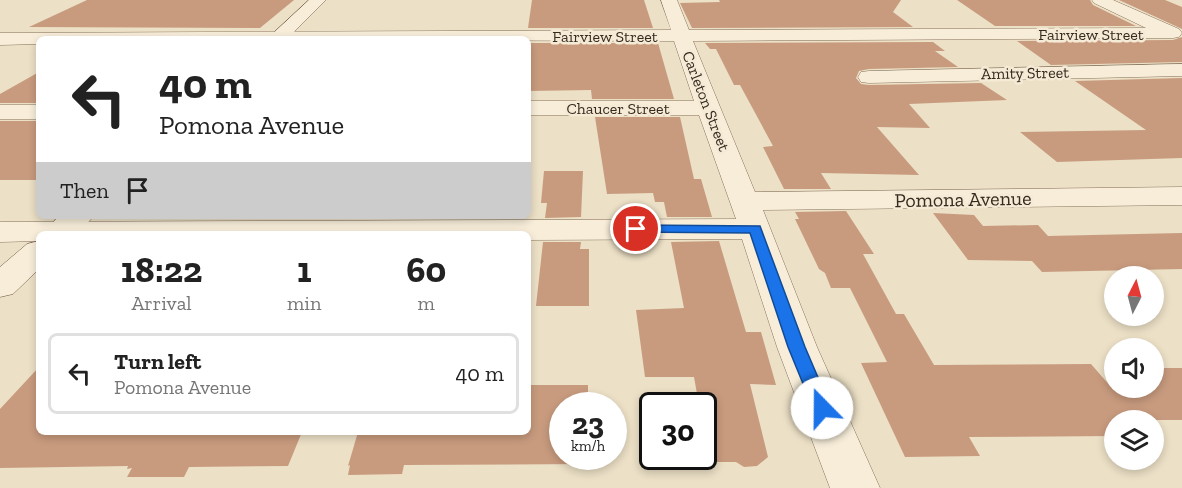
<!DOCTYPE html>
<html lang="en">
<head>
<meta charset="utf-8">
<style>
  body { margin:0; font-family:"Zilla Slab",serif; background:#f6f6f6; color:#222; height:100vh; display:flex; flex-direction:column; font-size:22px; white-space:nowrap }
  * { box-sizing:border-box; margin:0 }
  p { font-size:20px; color:#767676 }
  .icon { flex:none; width:33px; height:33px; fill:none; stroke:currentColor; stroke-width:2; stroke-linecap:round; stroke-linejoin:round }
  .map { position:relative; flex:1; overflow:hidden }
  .sheet { position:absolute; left:36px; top:231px; width:495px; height:204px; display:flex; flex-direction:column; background:#fff; border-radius:9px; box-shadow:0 3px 9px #0003 }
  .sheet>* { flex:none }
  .hud { position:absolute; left:36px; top:36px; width:495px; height:183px; border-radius:9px; box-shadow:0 3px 9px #0003; background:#fff; color:#222; overflow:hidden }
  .needle { width:39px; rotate:6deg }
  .buttons { position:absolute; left:1104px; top:266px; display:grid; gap:12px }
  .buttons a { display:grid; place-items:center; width:60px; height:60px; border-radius:50%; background:#fff; box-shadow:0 3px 9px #0003; font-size:30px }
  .speed { position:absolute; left:549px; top:392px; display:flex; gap:12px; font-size:30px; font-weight:700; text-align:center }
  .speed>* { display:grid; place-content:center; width:78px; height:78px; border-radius:50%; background:#fff; box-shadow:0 3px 9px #0003; line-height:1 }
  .speed small { font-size:15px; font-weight:400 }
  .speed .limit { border:3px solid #111; border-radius:9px; background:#fff; color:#111 }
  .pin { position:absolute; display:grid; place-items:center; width:51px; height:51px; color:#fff; margin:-26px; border:3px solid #fff; border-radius:50%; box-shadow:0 2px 6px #0007 }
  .me { position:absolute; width:66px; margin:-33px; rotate:338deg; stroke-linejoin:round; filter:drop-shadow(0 0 4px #0008) }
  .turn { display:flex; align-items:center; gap:21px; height:126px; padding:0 24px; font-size:27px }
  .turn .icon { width:78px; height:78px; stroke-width:2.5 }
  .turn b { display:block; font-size:42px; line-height:51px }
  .then { display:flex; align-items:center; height:57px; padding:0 24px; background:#0003; gap:12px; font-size:22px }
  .eta { display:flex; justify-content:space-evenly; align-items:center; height:102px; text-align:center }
  .eta b { font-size:36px; font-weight:700; line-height:42px }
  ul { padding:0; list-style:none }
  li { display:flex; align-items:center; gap:18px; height:81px; margin:0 12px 9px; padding:0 12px; border:3px solid #e0e0e0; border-radius:9px }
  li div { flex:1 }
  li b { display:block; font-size:22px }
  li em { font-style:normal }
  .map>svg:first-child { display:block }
</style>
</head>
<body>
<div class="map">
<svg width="1182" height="488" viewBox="0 0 1182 488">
  <rect width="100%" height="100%" fill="#ece0c6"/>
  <g fill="#c89b7e">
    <path d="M 87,0 L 294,0 L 260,28 L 29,27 Z"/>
    <path d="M 532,0 L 644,0 L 653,28 L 528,28 Z"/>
    <path d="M 719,0 L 901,0 L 893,12 L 913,27 L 692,28 L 680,3 L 720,2 Z"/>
    <path d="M 957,0 L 1090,0 L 1093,5 L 1136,26 L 995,26 Z"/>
    <path d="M 1119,0 L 1165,0 L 1182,7 L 1182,29 Z"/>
    <path d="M 1182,37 L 1182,62 L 1051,65 L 1017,41 L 1173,40 Z"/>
    <path d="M 933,42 L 945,51 L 935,51 L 958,67 L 869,69 L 859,71 L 856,78 L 861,84 L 869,85 L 981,83 L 1007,100 L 909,104 L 930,128 L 877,127 L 919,175 L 821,173 L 831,189 L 784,189 L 763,147 L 773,146 L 740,85 L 734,85 L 716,49 L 710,49 L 705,43 Z"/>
    <path d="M 528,43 L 658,43 L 674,99 L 592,99 L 591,90 L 528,91 Z"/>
    <path d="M 39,72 L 39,103 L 0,103 L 0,94 Z"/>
    <path d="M 1182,78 L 1182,158 L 1057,162 L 1020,132 L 1146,130 L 1075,81 Z"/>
    <path d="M 595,117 L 680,117 L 694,179 L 701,179 L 712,217 L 667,217 L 664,202 L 655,202 L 653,193 L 607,194 Z"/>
    <rect x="0" y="121" width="39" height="59"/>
    <path d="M 544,171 L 583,171 L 581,217 L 545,218 L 547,203 L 541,203 Z"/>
    <path d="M 846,211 L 874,254 L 863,254 L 896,314 L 904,314 L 934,365 L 1091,364 L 1111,387 L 1154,387 L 1154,368 L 1182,368 L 1182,420 L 1114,420 L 1114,436 L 969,437 L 980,456 L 905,457 L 861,363 L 887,362 L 850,288 L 831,288 L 825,273 L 819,269 L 795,219 L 799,219 L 795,212 Z"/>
    <path d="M 933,213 L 974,215 L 983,226 L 1038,225 L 1048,236 L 1182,233 L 1182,269 L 1042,272 L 1032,261 L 968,260 Z"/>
    <path d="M 719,241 L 746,332 L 761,332 L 776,385 L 750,384 L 768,457 L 757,466 L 744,467 L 736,462 L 709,462 L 704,433 L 704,405 L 699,405 L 694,377 L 645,377 L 636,310 L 684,308 L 671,242 Z"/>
    <path d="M 543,242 L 581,242 L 580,249 L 589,249 L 589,306 L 536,306 Z"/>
    <path d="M 39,367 L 39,432 L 302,432 L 288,466 L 189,467 L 184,477 L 127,477 L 132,468 L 127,469 L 128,466 L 0,468 L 0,409 Z"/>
    <path d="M 528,385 L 588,385 L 588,405 L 562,405 L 562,456 L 588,456 L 588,464 L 404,465 L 402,474 L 348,475 L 350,465 L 348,466 L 358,432 L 528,432 Z"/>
  </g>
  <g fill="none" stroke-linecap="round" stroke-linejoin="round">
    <defs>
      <g id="minor">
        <path d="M 661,0 L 677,0 L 689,30 L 1146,28 L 1094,3 L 1092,0 L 1113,0 L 1179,29 L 1182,33 L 1179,37 L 1173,38 L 693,41 L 755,192 L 1182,187 L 1182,205 L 763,210 L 817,347 L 880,488 L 830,488 L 777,347 L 742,239 L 528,240 L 528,234 L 39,234 L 39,241 L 0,242 L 0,222 L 736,219 L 699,115 L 528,115 L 528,101 L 694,101 L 674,41 L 39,39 L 39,44 L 0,45 L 0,33 L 671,30 Z"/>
        <path d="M 1182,64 L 1182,76 L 869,83 L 861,82 L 858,77 L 861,72 L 869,71 Z"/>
        <rect x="0" y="105" width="39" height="14"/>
      </g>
      <g id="secondary">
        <path d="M 309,0 L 326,0 L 287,39 L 267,39 Z"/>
        <path d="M 59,216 L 94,216 L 77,234 L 42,234 Z"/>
        <path d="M 39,241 L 39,269 L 13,294 L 0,297 L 0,267 L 27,244 Z"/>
      </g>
    </defs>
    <use href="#minor" stroke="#86725c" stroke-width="1"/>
    <use href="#secondary" stroke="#685340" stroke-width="1"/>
    <use href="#minor" fill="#f7edd9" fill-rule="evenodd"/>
    <use href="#secondary" fill="#f7edd9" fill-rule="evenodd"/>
  </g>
  <path fill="#1a73e8" stroke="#114b97" stroke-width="1.5" d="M 636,225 L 760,226 L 805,347 L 831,408 L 828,413 L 822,415 L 815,413 L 813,408 L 788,347 L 750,233 L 631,232 L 629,229 L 631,227 Z"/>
  <g text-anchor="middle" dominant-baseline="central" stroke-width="5" stroke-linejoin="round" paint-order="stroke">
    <g font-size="16" fill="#372a1f" stroke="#f4ead5">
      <text x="1091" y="34">Fairview Street</text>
      <text x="605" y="36">Fairview Street</text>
      <text transform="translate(1025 73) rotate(-1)">Amity Street</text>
      <text transform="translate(706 101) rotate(69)">Carleton Street</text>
      <text x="618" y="108">Chaucer Street</text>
    </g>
    <g font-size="20" fill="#372a1f" stroke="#f4ead5">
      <text transform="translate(963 199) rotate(-1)">Pomona Avenue</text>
    </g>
  </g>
</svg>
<div class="buttons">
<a><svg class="needle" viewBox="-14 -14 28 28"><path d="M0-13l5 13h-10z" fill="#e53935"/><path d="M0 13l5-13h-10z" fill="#767676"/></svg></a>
<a><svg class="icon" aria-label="sound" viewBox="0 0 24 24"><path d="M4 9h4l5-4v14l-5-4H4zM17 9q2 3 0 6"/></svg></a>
<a><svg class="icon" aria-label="layers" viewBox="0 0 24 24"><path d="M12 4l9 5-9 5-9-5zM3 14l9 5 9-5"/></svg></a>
</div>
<div class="speed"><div>23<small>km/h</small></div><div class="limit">30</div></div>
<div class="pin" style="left:636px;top:229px;background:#d93025"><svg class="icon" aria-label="arrive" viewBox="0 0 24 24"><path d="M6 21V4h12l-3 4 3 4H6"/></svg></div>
<svg class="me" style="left:822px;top:408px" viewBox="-20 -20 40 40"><circle r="19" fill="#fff"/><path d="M0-13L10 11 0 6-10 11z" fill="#1a73e8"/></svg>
<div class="hud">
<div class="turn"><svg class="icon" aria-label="left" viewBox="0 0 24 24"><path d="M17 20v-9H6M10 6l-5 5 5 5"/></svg><div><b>40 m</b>Pomona Avenue</div></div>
<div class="then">Then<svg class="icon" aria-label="arrive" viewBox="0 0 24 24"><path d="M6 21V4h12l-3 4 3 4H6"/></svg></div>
</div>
<section class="sheet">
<div class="eta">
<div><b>18:22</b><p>Arrival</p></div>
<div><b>1</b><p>min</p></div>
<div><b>60</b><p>m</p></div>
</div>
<ul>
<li><svg class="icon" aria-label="left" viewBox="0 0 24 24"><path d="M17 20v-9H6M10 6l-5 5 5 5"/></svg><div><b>Turn left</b><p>Pomona Avenue</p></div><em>40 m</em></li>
</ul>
</section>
</div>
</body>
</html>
